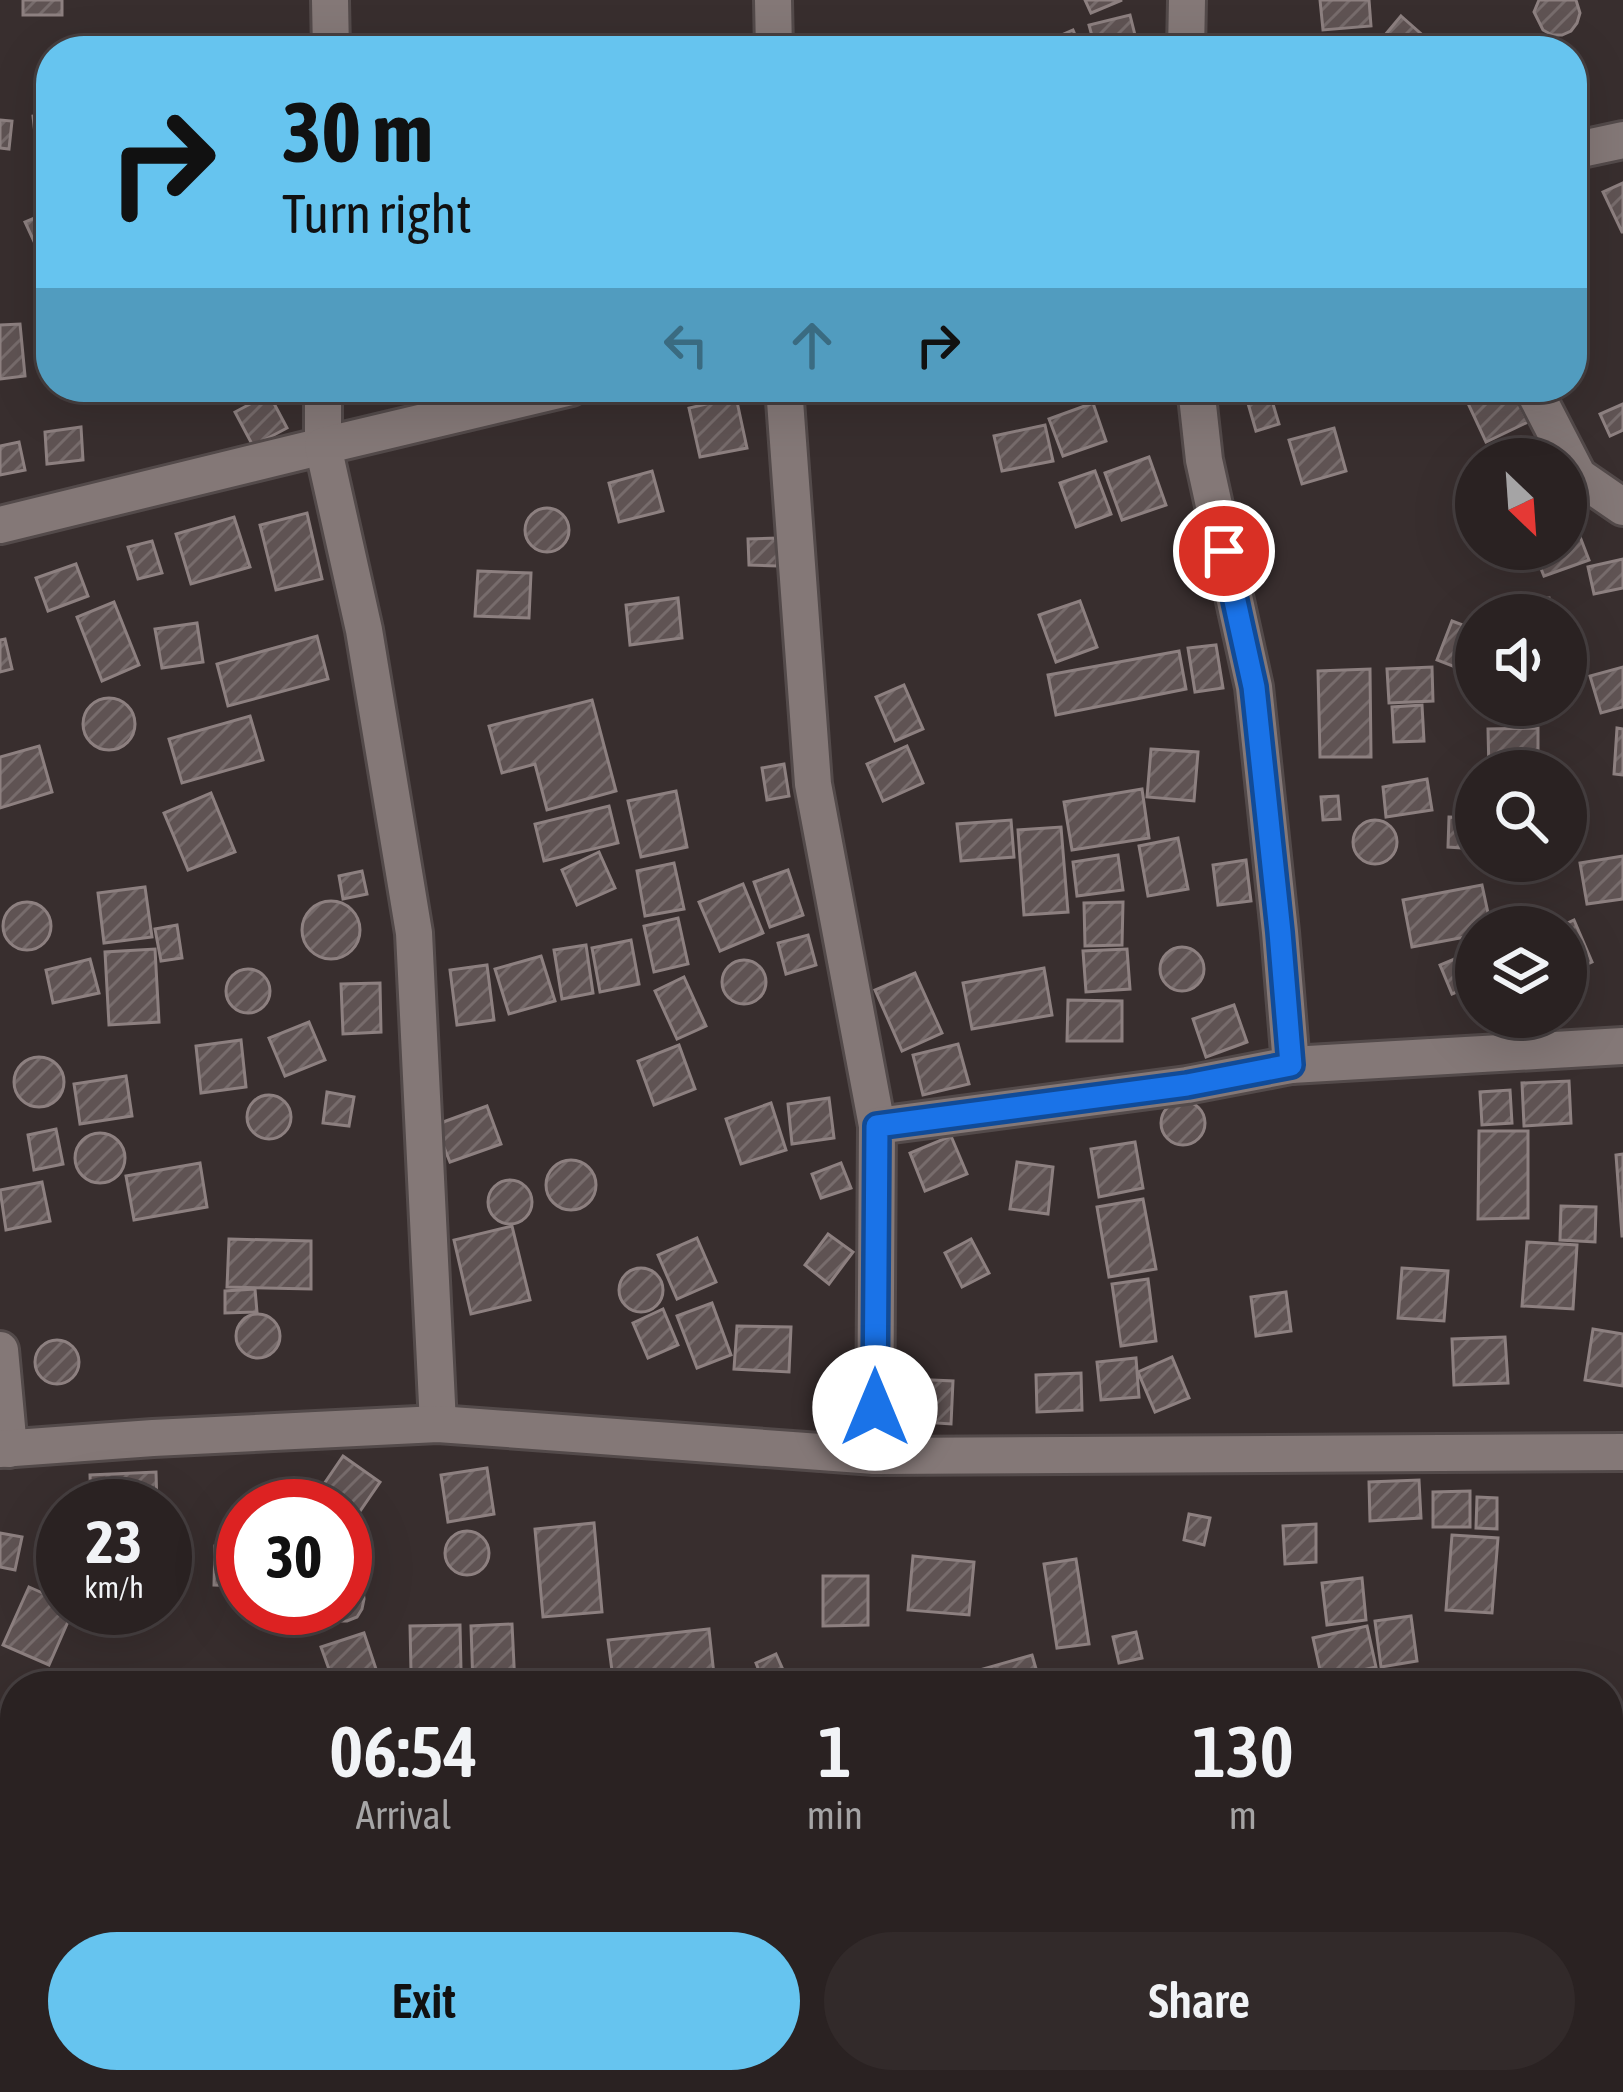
<!DOCTYPE html>
<html lang="en">
<head>
<meta charset="utf-8">
<style>
  body { margin:0; font-family:"Asap Condensed",sans-serif; background:#322a2a; color:#f1f3f6; height:100vh; display:flex; flex-direction:column; font-size:45px; white-space:nowrap }
  * { box-sizing:border-box; margin:0 }
  p { font-size:39px; color:#a5a4a5 }
  .icon { flex:none; width:66px; height:66px; fill:none; stroke:currentColor; stroke-width:2; stroke-linecap:round; stroke-linejoin:round }
  .map { position:relative; flex:1; overflow:hidden }
  .sheet { position:absolute; left:0px; top:1671px; width:1623px; height:423px; display:flex; flex-direction:column; background:#2a2222; border-radius:48px 48px 0 0; box-shadow:0 12px 48px #0002,0 0 0 3px #463f40 }
  .sheet>* { flex:none }
  .top-card { position:absolute; left:36px; top:36px; width:1551px; height:366px; border-radius:48px; box-shadow:0 12px 48px #0002,0 0 0 3px #463f40; background:#66c4ef; color:#111; overflow:hidden }
  .needle { width:78px; rotate:155deg }
  .controls { position:absolute; left:1455px; top:438px; display:grid; gap:24px }
  .controls a { display:grid; place-items:center; width:132px; height:132px; border-radius:50%; background:#2a2222; box-shadow:0 12px 48px #0002,0 0 0 3px #463f40; font-size:60px }
  .speed { position:absolute; left:36px; top:1479px; display:flex; gap:24px; font-size:60px; font-weight:700; text-align:center }
  .speed>* { display:grid; place-content:center; width:156px; height:156px; border-radius:50%; background:#2a2222; box-shadow:0 12px 48px #0002,0 0 0 3px #463f40; line-height:1 }
  .speed small { font-size:30px; font-weight:400 }
  .speed .limit { border:18px solid #d22; background:#fff; color:#111 }
  .pin { position:absolute; display:grid; place-items:center; width:102px; height:102px; color:#fff; margin:-51px; border:6px solid #fff; border-radius:50%; box-shadow:0 3px 12px #0007 }
  .me { position:absolute; width:132px; margin:-66px; rotate:0deg; stroke-linejoin:round; filter:drop-shadow(0 0 9px #0008) }
  .turn { display:flex; align-items:center; gap:42px; height:252px; padding:0 48px; font-size:54px }
  .turn .icon { width:156px; height:156px; stroke-width:2.5 }
  .turn b { display:block; font-size:84px; line-height:102px }
  .lanes { display:flex; align-items:center; height:114px; padding:0 48px; background:#0003; justify-content:center; gap:60px; direction:ltr }
  .lanes .off { opacity:.35 }
  .eta { display:flex; justify-content:space-evenly; align-items:center; height:204px; text-align:center }
  .eta b { font-size:72px; font-weight:600; line-height:84px }
  .primary-button { display:flex; gap:24px; margin-top:auto; padding:24px 48px }
  .primary-button a { flex:1; height:138px; border-radius:72px; background:#66c4ef; color:#111; font-size:48px; font-weight:600; line-height:138px; text-align:center }
  .primary-button a+a { background:#322a2a; color:#f1f3f6 }
  .map>svg:first-child { display:block }
</style>
</head>
<body>
<div class="map">
<svg width="1623" height="2092" viewBox="0 0 1623 2092">
  <defs>
    <pattern id="building-hatch" width="6" height="6" patternUnits="userSpaceOnUse" patternTransform="scale(3)"><rect width="6" height="6" fill="#5f5353"/><path d="M-1 1l2-2M0 6l6-6M5 7l2-2" fill="none" stroke="#776c6c"/></pattern>
  </defs>
  <rect width="100%" height="100%" fill="#382e2e"/>
  <g fill="url(#building-hatch)" stroke="#8d8080" stroke-width="3">
    <rect x="23" y="0" width="39" height="15"/>
    <path d="M 1085,0 L 1122,0 L 1091,13 Z"/>
    <path d="M 1320,0 L 1369,0 L 1371,26 L 1323,30 Z"/>
    <path d="M 1539,0 L 1576,0 L 1580,13 L 1577,23 L 1571,31 L 1562,35 L 1552,35 L 1543,30 L 1534,12 Z"/>
    <path d="M 1130,15 L 1139,51 L 1096,51 L 1089,25 Z"/>
    <path d="M 1401,16 L 1428,40 L 1419,51 L 1379,51 L 1375,47 Z"/>
    <path d="M 1073,30 L 1082,51 L 1025,51 Z"/>
    <path d="M 51,114 L 51,151 L 37,152 L 33,116 Z"/>
    <path d="M 0,120 L 12,121 L 9,149 L 0,148 Z"/>
    <path d="M 1623,183 L 1623,232 L 1622,232 L 1603,192 Z"/>
    <path d="M 51,211 L 51,241 L 37,248 L 25,222 Z"/>
    <path d="M 20,324 L 25,376 L 0,379 L 0,325 Z"/>
    <path d="M 1485,387 L 1511,387 L 1528,422 L 1486,442 L 1465,397 Z"/>
    <path d="M 269,394 L 287,428 L 253,446 L 235,412 Z"/>
    <path d="M 1270,394 L 1279,424 L 1256,431 L 1247,400 Z"/>
    <path d="M 736,397 L 747,448 L 700,457 L 689,408 Z"/>
    <path d="M 1093,403 L 1106,441 L 1063,456 L 1049,419 Z"/>
    <path d="M 1623,404 L 1623,430 L 1610,436 L 1600,414 Z"/>
    <path d="M 1045,425 L 1053,461 L 1002,471 L 994,436 Z"/>
    <path d="M 81,427 L 83,460 L 47,464 L 45,432 Z"/>
    <path d="M 1334,428 L 1346,471 L 1302,484 L 1289,440 Z"/>
    <path d="M 19,442 L 25,470 L 0,475 L 0,446 Z"/>
    <path d="M 1149,457 L 1166,505 L 1122,520 L 1105,473 Z"/>
    <path d="M 652,471 L 663,511 L 619,522 L 609,483 Z"/>
    <path d="M 1095,471 L 1111,514 L 1076,527 L 1060,483 Z"/>
    <circle cx="547" cy="530" r="22"/>
    <path d="M 307,513 L 322,579 L 276,590 L 260,525 Z"/>
    <path d="M 234,517 L 250,567 L 191,584 L 176,534 Z"/>
    <path d="M 1574,521 L 1589,560 L 1544,576 L 1533,549 L 1566,549 L 1566,524 Z"/>
    <path d="M 777,538 L 777,566 L 749,565 L 748,539 Z"/>
    <path d="M 152,541 L 162,573 L 138,579 L 128,547 Z"/>
    <path d="M 1623,559 L 1623,588 L 1594,594 L 1588,567 Z"/>
    <path d="M 76,564 L 88,596 L 48,611 L 36,578 Z"/>
    <path d="M 478,571 L 531,573 L 529,618 L 475,616 Z"/>
    <path d="M 678,598 L 682,638 L 630,645 L 626,605 Z"/>
    <path d="M 1549,598 L 1550,615 L 1502,615 L 1501,600 Z"/>
    <path d="M 1080,601 L 1097,647 L 1056,662 L 1039,615 Z"/>
    <path d="M 114,602 L 139,665 L 102,681 L 77,617 Z"/>
    <path d="M 1452,621 L 1476,630 L 1476,675 L 1437,660 Z"/>
    <path d="M 197,623 L 203,662 L 162,668 L 155,629 Z"/>
    <path d="M 317,636 L 328,679 L 228,706 L 217,664 Z"/>
    <path d="M 5,639 L 12,669 L 0,672 L 0,640 Z"/>
    <path d="M 1216,645 L 1223,688 L 1195,692 L 1188,648 Z"/>
    <path d="M 1179,651 L 1186,689 L 1056,715 L 1048,675 Z"/>
    <path d="M 1432,667 L 1433,701 L 1389,703 L 1387,669 Z"/>
    <path d="M 1623,667 L 1623,707 L 1601,713 L 1590,676 Z"/>
    <path d="M 1370,669 L 1371,757 L 1320,757 L 1318,671 Z"/>
    <path d="M 904,685 L 923,729 L 895,741 L 876,697 Z"/>
    <circle cx="109" cy="724" r="26"/>
    <path d="M 592,700 L 616,791 L 547,810 L 535,764 L 502,773 L 489,726 Z"/>
    <path d="M 1422,705 L 1424,741 L 1394,742 L 1392,707 Z"/>
    <path d="M 250,716 L 263,760 L 182,783 L 169,739 Z"/>
    <path d="M 1538,728 L 1538,771 L 1489,771 L 1488,729 Z"/>
    <path d="M 1617,728 L 1623,729 L 1623,775 L 1614,774 Z"/>
    <path d="M 39,746 L 52,792 L 0,808 L 0,757 Z"/>
    <path d="M 907,746 L 923,783 L 883,801 L 867,764 Z"/>
    <path d="M 1151,749 L 1198,752 L 1194,801 L 1147,797 Z"/>
    <path d="M 784,764 L 789,796 L 767,800 L 762,768 Z"/>
    <path d="M 1427,779 L 1432,810 L 1386,817 L 1383,787 Z"/>
    <path d="M 1142,789 L 1149,838 L 1072,850 L 1064,802 Z"/>
    <path d="M 676,791 L 687,847 L 641,857 L 628,801 Z"/>
    <path d="M 211,793 L 235,852 L 188,870 L 164,813 Z"/>
    <path d="M 1338,796 L 1340,819 L 1323,820 L 1321,797 Z"/>
    <path d="M 609,806 L 618,843 L 544,861 L 535,824 Z"/>
    <path d="M 1449,817 L 1476,818 L 1476,849 L 1448,847 Z"/>
    <circle cx="1375" cy="842" r="22"/>
    <path d="M 1011,820 L 1014,857 L 961,861 L 957,824 Z"/>
    <path d="M 1061,827 L 1068,912 L 1024,915 L 1018,830 Z"/>
    <path d="M 1178,838 L 1188,889 L 1148,896 L 1139,846 Z"/>
    <path d="M 599,852 L 615,888 L 577,905 L 562,870 Z"/>
    <path d="M 1118,855 L 1123,890 L 1077,896 L 1073,862 Z"/>
    <path d="M 1623,856 L 1623,899 L 1587,904 L 1580,863 Z"/>
    <path d="M 1246,860 L 1251,901 L 1218,905 L 1213,865 Z"/>
    <path d="M 1495,861 L 1539,861 L 1539,868 L 1496,873 Z"/>
    <path d="M 674,863 L 684,909 L 645,916 L 637,871 Z"/>
    <path d="M 788,870 L 803,915 L 770,927 L 754,882 Z"/>
    <path d="M 362,871 L 367,894 L 343,899 L 339,876 Z"/>
    <path d="M 743,884 L 763,933 L 720,951 L 699,902 Z"/>
    <path d="M 1482,885 L 1491,927 L 1476,927 L 1476,935 L 1412,947 L 1403,900 Z"/>
    <path d="M 145,887 L 152,937 L 104,943 L 98,893 Z"/>
    <circle cx="331" cy="930" r="29"/>
    <circle cx="27" cy="926" r="24"/>
    <path d="M 1123,902 L 1122,945 L 1085,946 L 1084,903 Z"/>
    <path d="M 678,918 L 688,964 L 654,972 L 644,926 Z"/>
    <path d="M 1574,920 L 1592,962 L 1566,974 L 1566,927 L 1559,927 Z"/>
    <path d="M 177,925 L 182,958 L 161,961 L 155,929 Z"/>
    <path d="M 808,935 L 816,965 L 786,974 L 778,943 Z"/>
    <path d="M 631,940 L 639,984 L 600,992 L 592,948 Z"/>
    <path d="M 586,945 L 593,993 L 562,999 L 554,950 Z"/>
    <circle cx="1182" cy="969" r="22"/>
    <path d="M 155,949 L 159,1022 L 109,1025 L 105,952 Z"/>
    <path d="M 1127,949 L 1130,989 L 1086,992 L 1083,951 Z"/>
    <path d="M 1476,950 L 1476,984 L 1452,994 L 1440,965 Z"/>
    <path d="M 541,956 L 555,1001 L 509,1014 L 495,969 Z"/>
    <path d="M 90,959 L 99,993 L 53,1003 L 46,970 Z"/>
    <circle cx="744" cy="982" r="22"/>
    <path d="M 487,965 L 494,1020 L 457,1025 L 450,970 Z"/>
    <path d="M 1044,968 L 1052,1015 L 972,1029 L 963,983 Z"/>
    <circle cx="248" cy="991" r="22"/>
    <path d="M 915,973 L 942,1033 L 902,1051 L 875,990 Z"/>
    <path d="M 684,977 L 706,1026 L 677,1039 L 655,991 Z"/>
    <path d="M 380,983 L 381,1032 L 343,1034 L 341,984 Z"/>
    <path d="M 1068,1000 L 1122,1001 L 1122,1041 L 1067,1041 Z"/>
    <path d="M 1234,1005 L 1247,1042 L 1206,1057 L 1193,1019 Z"/>
    <path d="M 309,1022 L 325,1060 L 285,1076 L 269,1038 Z"/>
    <path d="M 241,1040 L 246,1087 L 201,1093 L 196,1046 Z"/>
    <path d="M 958,1044 L 969,1084 L 923,1095 L 913,1055 Z"/>
    <path d="M 679,1045 L 695,1089 L 654,1105 L 638,1061 Z"/>
    <circle cx="39" cy="1082" r="25"/>
    <path d="M 126,1076 L 132,1116 L 80,1124 L 74,1084 Z"/>
    <path d="M 1569,1081 L 1571,1123 L 1524,1126 L 1522,1083 Z"/>
    <path d="M 1510,1090 L 1512,1123 L 1482,1125 L 1480,1092 Z"/>
    <path d="M 327,1092 L 354,1097 L 349,1126 L 323,1123 Z"/>
    <circle cx="269" cy="1117" r="22"/>
    <path d="M 829,1098 L 834,1138 L 792,1144 L 788,1104 Z"/>
    <circle cx="1183" cy="1123" r="22"/>
    <path d="M 771,1103 L 786,1150 L 741,1164 L 726,1119 Z"/>
    <path d="M 487,1106 L 501,1144 L 450,1162 L 435,1125 Z"/>
    <path d="M 56,1129 L 63,1164 L 34,1170 L 28,1135 Z"/>
    <path d="M 1479,1131 L 1528,1131 L 1528,1218 L 1478,1219 Z"/>
    <circle cx="100" cy="1158" r="25"/>
    <path d="M 951,1136 L 967,1174 L 925,1191 L 910,1153 Z"/>
    <path d="M 1135,1142 L 1143,1188 L 1099,1197 L 1091,1149 Z"/>
    <path d="M 1623,1154 L 1623,1236 L 1622,1236 L 1616,1155 Z"/>
    <circle cx="571" cy="1185" r="25"/>
    <path d="M 1017,1162 L 1053,1167 L 1048,1214 L 1010,1209 Z"/>
    <path d="M 200,1163 L 207,1207 L 134,1220 L 126,1176 Z"/>
    <path d="M 841,1163 L 851,1188 L 821,1198 L 812,1174 Z"/>
    <circle cx="510" cy="1202" r="22"/>
    <path d="M 42,1182 L 50,1221 L 6,1230 L 0,1190 Z"/>
    <path d="M 1143,1199 L 1156,1269 L 1109,1277 L 1097,1207 Z"/>
    <path d="M 1561,1206 L 1596,1207 L 1595,1242 L 1560,1240 Z"/>
    <path d="M 512,1226 L 530,1300 L 471,1314 L 454,1240 Z"/>
    <path d="M 828,1234 L 853,1252 L 829,1284 L 805,1265 Z"/>
    <path d="M 697,1238 L 716,1282 L 677,1299 L 658,1255 Z"/>
    <path d="M 229,1239 L 311,1241 L 311,1289 L 227,1287 Z"/>
    <path d="M 971,1239 L 989,1273 L 962,1287 L 945,1253 Z"/>
    <path d="M 1527,1242 L 1577,1245 L 1573,1309 L 1522,1306 Z"/>
    <circle cx="641" cy="1290" r="22"/>
    <path d="M 1402,1268 L 1448,1271 L 1444,1321 L 1398,1318 Z"/>
    <path d="M 1148,1279 L 1156,1341 L 1121,1346 L 1112,1284 Z"/>
    <path d="M 255,1289 L 257,1312 L 225,1313 L 225,1291 Z"/>
    <path d="M 1286,1292 L 1291,1331 L 1256,1336 L 1251,1297 Z"/>
    <path d="M 712,1303 L 731,1355 L 697,1368 L 677,1316 Z"/>
    <path d="M 663,1309 L 678,1345 L 648,1358 L 633,1323 Z"/>
    <circle cx="258" cy="1336" r="22"/>
    <path d="M 737,1326 L 791,1327 L 789,1372 L 734,1369 Z"/>
    <path d="M 1593,1329 L 1623,1334 L 1623,1386 L 1585,1380 Z"/>
    <path d="M 1505,1337 L 1508,1383 L 1454,1385 L 1452,1339 Z"/>
    <circle cx="57" cy="1362" r="22"/>
    <path d="M 1172,1357 L 1189,1398 L 1155,1412 L 1138,1372 Z"/>
    <path d="M 1136,1358 L 1139,1397 L 1101,1400 L 1097,1362 Z"/>
    <path d="M 1081,1373 L 1082,1410 L 1037,1412 L 1036,1375 Z"/>
    <path d="M 910,1379 L 953,1381 L 951,1424 L 908,1421 Z"/>
    <path d="M 343,1456 L 380,1482 L 345,1533 L 345,1506 L 309,1506 Z"/>
    <path d="M 487,1468 L 494,1514 L 448,1522 L 441,1475 Z"/>
    <path d="M 156,1472 L 157,1506 L 91,1506 L 90,1475 Z"/>
    <path d="M 1419,1480 L 1421,1518 L 1370,1521 L 1369,1482 Z"/>
    <path d="M 1470,1491 L 1470,1527 L 1433,1527 L 1433,1492 Z"/>
    <path d="M 1477,1497 L 1497,1498 L 1497,1529 L 1476,1528 Z"/>
    <path d="M 1189,1514 L 1210,1518 L 1204,1545 L 1184,1540 Z"/>
    <path d="M 594,1523 L 602,1612 L 543,1617 L 535,1529 Z"/>
    <path d="M 1316,1524 L 1316,1562 L 1285,1564 L 1283,1526 Z"/>
    <circle cx="467" cy="1553" r="22"/>
    <path d="M 0,1533 L 22,1537 L 15,1570 L 0,1567 Z"/>
    <path d="M 1452,1535 L 1498,1538 L 1492,1613 L 1446,1610 Z"/>
    <path d="M 215,1546 L 243,1547 L 243,1586 L 214,1585 Z"/>
    <path d="M 913,1556 L 974,1562 L 969,1615 L 908,1610 Z"/>
    <path d="M 1076,1559 L 1089,1644 L 1057,1648 L 1044,1564 Z"/>
    <path d="M 823,1576 L 868,1576 L 868,1625 L 823,1626 Z"/>
    <path d="M 345,1577 L 358,1582 L 363,1590 L 364,1599 L 362,1609 L 357,1617 L 347,1621 L 337,1621 L 328,1616 L 322,1608 L 345,1608 Z"/>
    <path d="M 1362,1578 L 1366,1620 L 1327,1625 L 1322,1583 Z"/>
    <path d="M 29,1587 L 63,1602 L 63,1608 L 74,1608 L 49,1665 L 3,1645 Z"/>
    <path d="M 1411,1616 L 1417,1661 L 1381,1667 L 1375,1621 Z"/>
    <path d="M 512,1624 L 515,1686 L 473,1686 L 471,1626 Z"/>
    <path d="M 460,1625 L 461,1670 L 411,1671 L 410,1626 Z"/>
    <path d="M 1367,1626 L 1376,1667 L 1322,1679 L 1313,1638 Z"/>
    <path d="M 709,1629 L 715,1684 L 614,1686 L 608,1640 Z"/>
    <path d="M 1136,1632 L 1142,1658 L 1119,1663 L 1113,1637 Z"/>
    <path d="M 364,1633 L 379,1678 L 356,1686 L 335,1686 L 321,1647 Z"/>
    <path d="M 776,1654 L 784,1672 L 763,1681 L 756,1663 Z"/>
    <path d="M 1032,1655 L 1041,1686 L 950,1686 L 948,1679 Z"/>
    <path d="M 1623,1756 L 1623,1792 L 1608,1794 L 1608,1758 Z"/>
    <path d="M 0,1931 L 14,1933 L 6,1981 L 0,1980 Z"/>
    <path d="M 268,2079 L 287,2079 L 292,2092 L 236,2092 Z"/>
    <path d="M 442,2079 L 500,2079 L 500,2091 L 442,2092 Z"/>
    <path d="M 688,2079 L 728,2079 L 728,2086 L 688,2088 Z"/>
    <path d="M 777,2079 L 826,2079 L 826,2084 L 778,2086 Z"/>
    <path d="M 1092,2079 L 1111,2079 L 1116,2092 L 1061,2092 Z"/>
    <path d="M 1119,2079 L 1192,2079 L 1196,2092 L 1123,2092 Z"/>
  </g>
  <g fill="none" stroke-linecap="round" stroke-linejoin="round">
    <defs>
      <g id="street">
        <path d="M 330,0 L 331,51"/>
        <path d="M 773,0 L 774,51"/>
        <path d="M 1186,51 L 1187,0"/>
        <path d="M 1572,151 L 1623,140"/>
        <path d="M 784,387 L 813,784 L 877,1126"/>
        <path d="M 1196,387 L 1204,460 L 1254,687 L 1280,932 L 1291,1065"/>
        <path d="M 1532,387 L 1578,476 L 1623,507"/>
        <path d="M 0,525 L 323,446 L 323,387"/>
        <path d="M 0,1350 L 9,1449"/>
        <path d="M 438,1424 L 414,933 L 364,630 L 323,446 L 571,387"/>
        <path d="M 0,1449 L 153,1438 L 438,1424 L 875,1456 L 1623,1452"/>
        <path d="M 875,1456 L 877,1126 L 1187,1085 L 1291,1065 L 1623,1046"/>
        <path d="M 1330,2079 L 1330,2092"/>
      </g>
    </defs>
    <use href="#street" stroke="#534a4a" stroke-width="42"/>
    <use href="#street" stroke="#847877" stroke-width="36"/>
  </g>
  <g fill="none" stroke-linecap="round" stroke-linejoin="round">
    <defs>
      <path id="route" d="M 875,1408 L 877,1126 L 1187,1085 L 1291,1065 L 1280,932 L 1254,687 L 1224,551"/>
    </defs>
    <use href="#route" stroke="#114b97" stroke-width="30"/>
    <use href="#route" stroke="#1a73e8" stroke-width="21"/>
  </g>
</svg>
<div class="controls">
<a><svg class="needle" viewBox="-14 -14 28 28"><path d="M0-13l5 13h-10z" fill="#e53935"/><path d="M0 13l5-13h-10z" fill="#a5a4a5"/></svg></a>
<a><svg class="icon" aria-label="sound" viewBox="0 0 24 24"><path d="M4 9h4l5-4v14l-5-4H4zM17 9q2 3 0 6"/></svg></a>
<a><svg class="icon" aria-label="search" viewBox="0 0 24 24"><circle cx="10" cy="10" r="6"/><path d="M15 15l6 6"/></svg></a>
<a><svg class="icon" aria-label="layers" viewBox="0 0 24 24"><path d="M12 4l9 5-9 5-9-5zM3 14l9 5 9-5"/></svg></a>
</div>
<div class="speed"><div>23<small>km/h</small></div><div class="limit">30</div></div>
<div class="pin" style="left:1224px;top:551px;background:#d93025"><svg class="icon" aria-label="arrive" viewBox="0 0 24 24"><path d="M6 21V4h12l-3 4 3 4H6"/></svg></div>
<svg class="me" style="left:875px;top:1408px" viewBox="-20 -20 40 40"><circle r="19" fill="#fff"/><path d="M0-13L10 11 0 6-10 11z" fill="#1a73e8"/></svg>
<div class="top-card">
<div class="turn"><svg class="icon" aria-label="right" viewBox="0 0 24 24"><path d="M7 20v-9h11M14 6l5 5-5 5"/></svg><div><b>30 m</b>Turn right</div></div>
<div class="lanes"><svg class="icon off" aria-label="left" viewBox="0 0 24 24"><path d="M17 20v-9H6M10 6l-5 5 5 5"/></svg><svg class="icon off" aria-label="ahead" viewBox="0 0 24 24"><path d="M12 20V5M6 11l6-6 6 6"/></svg><svg class="icon" aria-label="right" viewBox="0 0 24 24"><path d="M7 20v-9h11M14 6l5 5-5 5"/></svg></div>
</div>
<section class="sheet">
<div class="eta">
<div><b>06:54</b><p>Arrival</p></div>
<div><b>1</b><p>min</p></div>
<div><b>130</b><p>m</p></div>
</div>
<div class="primary-button"><a>Exit</a><a>Share</a></div>
</section>
</div>
</body>
</html>
